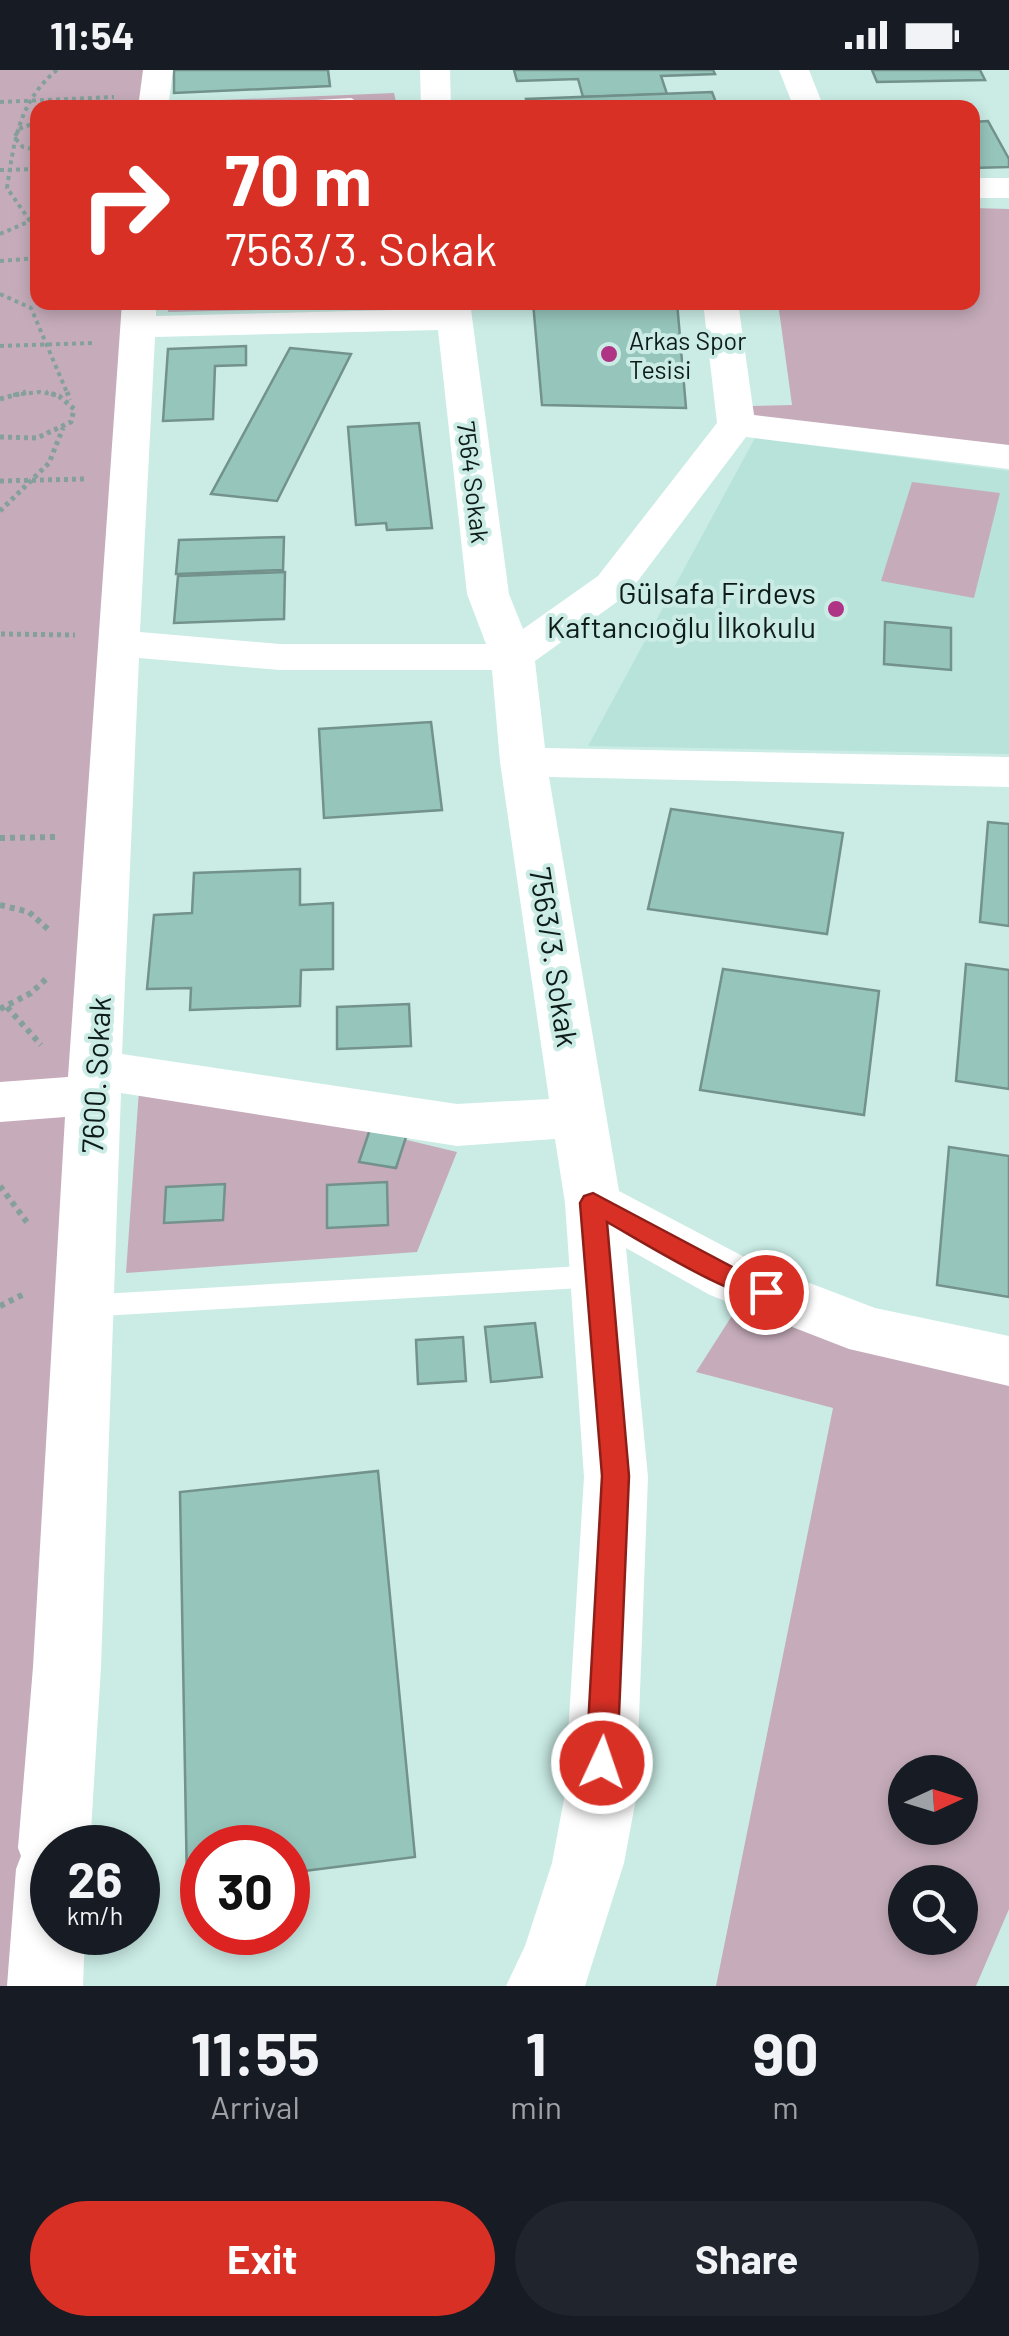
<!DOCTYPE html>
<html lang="en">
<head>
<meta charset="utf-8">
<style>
  body { margin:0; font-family:Barlow,sans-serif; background:#20242c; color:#f1f3f6; height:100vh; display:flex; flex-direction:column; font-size:38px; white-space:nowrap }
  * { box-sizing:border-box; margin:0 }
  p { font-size:32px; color:#9ea1a6 }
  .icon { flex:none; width:55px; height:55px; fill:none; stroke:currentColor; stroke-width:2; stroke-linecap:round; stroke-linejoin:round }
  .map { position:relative; height:1916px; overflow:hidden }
  .details { display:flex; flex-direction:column; background:#171b24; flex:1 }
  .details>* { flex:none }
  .hud { position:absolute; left:30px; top:30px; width:950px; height:210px; border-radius:20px; box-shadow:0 5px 15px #0003; background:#d93025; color:#fff; overflow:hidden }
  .needle { width:65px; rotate:86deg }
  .fabs { position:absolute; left:888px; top:1685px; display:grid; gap:20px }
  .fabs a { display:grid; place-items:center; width:90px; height:90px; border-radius:50%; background:#171b24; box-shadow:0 5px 15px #0003; font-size:50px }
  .speed { position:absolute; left:30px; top:1755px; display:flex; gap:20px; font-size:50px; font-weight:700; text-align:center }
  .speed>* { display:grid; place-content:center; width:130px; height:130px; border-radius:50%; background:#171b24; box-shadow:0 5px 15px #0003; line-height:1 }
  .speed small { font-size:25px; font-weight:400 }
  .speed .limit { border:15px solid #d22; background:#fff; color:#111 }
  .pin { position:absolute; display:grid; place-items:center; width:85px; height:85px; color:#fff; margin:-42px; border:5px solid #fff; border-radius:50%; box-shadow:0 2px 10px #0007 }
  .me { position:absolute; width:110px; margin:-55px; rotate:3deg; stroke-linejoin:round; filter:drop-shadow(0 0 8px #0008) }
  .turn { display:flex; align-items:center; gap:35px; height:210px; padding:0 30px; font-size:45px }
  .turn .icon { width:130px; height:130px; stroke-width:2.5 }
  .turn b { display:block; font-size:70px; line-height:85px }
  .eta { display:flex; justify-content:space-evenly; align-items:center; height:170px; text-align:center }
  .eta b { font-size:60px; font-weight:700; line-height:70px }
  .cta { display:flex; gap:20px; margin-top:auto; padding:20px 30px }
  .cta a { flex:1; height:115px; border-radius:60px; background:#d93025; color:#fff; font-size:40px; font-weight:700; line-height:115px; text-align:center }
  .cta a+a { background:#20242c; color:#f1f3f6 }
  .status { display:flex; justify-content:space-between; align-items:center; height:70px; padding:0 50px; background:#171b24; direction:ltr }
  .status svg { height:28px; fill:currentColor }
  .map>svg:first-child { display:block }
</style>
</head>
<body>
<div class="status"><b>11:54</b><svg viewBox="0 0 49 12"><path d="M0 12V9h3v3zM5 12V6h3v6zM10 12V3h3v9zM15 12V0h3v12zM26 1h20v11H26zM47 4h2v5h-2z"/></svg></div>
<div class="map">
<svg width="1009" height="1916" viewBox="0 0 1009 1916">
  <rect width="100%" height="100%" fill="#caece5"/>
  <path fill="#b8e3da" d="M 755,368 L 1009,401 L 1009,684 L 588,676 Z"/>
  <g fill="#c6acba" fill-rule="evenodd">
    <path d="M 0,0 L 149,0 L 146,37 L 38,38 L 38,232 L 134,233 L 26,1916 L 0,1916 Z"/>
    <path d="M 394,23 L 397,37 L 172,38 L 173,32 Z"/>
    <path d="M 973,138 L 1009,139 L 1009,383 L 749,349 L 750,336 L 792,335 L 778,233 L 972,232 Z"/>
    <path d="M 169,232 L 428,232 L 429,236 L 168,242 Z"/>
    <path d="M 912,412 L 1000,423 L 974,528 L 881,511 Z"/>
    <path d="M 140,1006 L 457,1082 L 417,1182 L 126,1203 Z"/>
    <path d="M 735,1241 L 1009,1312 L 1009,1839 L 976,1916 L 716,1916 L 833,1338 L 696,1302 ZM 905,1702 L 960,1702 L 960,1758 L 905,1758 ZM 905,1812 L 960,1812 L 960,1868 L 905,1868 Z"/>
  </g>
  <g fill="#96c5bc" stroke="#72928b" stroke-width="2.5">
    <path d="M 174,0 L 328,0 L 330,16 L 174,23 Z"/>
    <path d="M 514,0 L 713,0 L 715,4 L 661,6 L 667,24 L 583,27 L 578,9 L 517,11 Z"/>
    <path d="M 872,0 L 980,0 L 985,10 L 877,12 Z"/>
    <path d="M 712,22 L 718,38 L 528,38 L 526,29 Z"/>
    <path d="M 988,51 L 1009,89 L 1009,97 L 972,98 L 972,52 Z"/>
    <path d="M 533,232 L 677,232 L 686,338 L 542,335 Z"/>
    <path d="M 246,276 L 246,295 L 215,296 L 213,349 L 163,351 L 168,279 Z"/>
    <path d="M 290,278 L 351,284 L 277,431 L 211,424 Z"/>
    <path d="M 419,353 L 432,458 L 387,460 L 386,453 L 356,455 L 348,357 Z"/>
    <path d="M 284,467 L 283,500 L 176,504 L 179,470 Z"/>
    <path d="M 285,502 L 284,549 L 174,553 L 178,506 Z"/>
    <path d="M 885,552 L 951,558 L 951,600 L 884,594 Z"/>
    <path d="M 431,652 L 442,740 L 324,748 L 319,659 Z"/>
    <path d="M 671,739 L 843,763 L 827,864 L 648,839 Z"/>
    <path d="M 988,752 L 1009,754 L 1009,856 L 980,852 Z"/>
    <path d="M 300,799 L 300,835 L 333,833 L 333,899 L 301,900 L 300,936 L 190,940 L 191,918 L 147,919 L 154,845 L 192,843 L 194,803 Z"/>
    <path d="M 966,894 L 1009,900 L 1009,1019 L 956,1011 Z"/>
    <path d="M 723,899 L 879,921 L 864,1045 L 700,1020 Z"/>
    <path d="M 409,934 L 411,976 L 337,979 L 337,937 Z"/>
    <path d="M 371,1056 L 408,1061 L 396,1098 L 359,1092 Z"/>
    <path d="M 949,1077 L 1009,1086 L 1009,1227 L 937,1215 Z"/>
    <path d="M 387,1112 L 388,1155 L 327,1158 L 327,1115 Z"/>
    <path d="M 225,1114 L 223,1150 L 164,1153 L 166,1117 Z"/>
    <path d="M 535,1253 L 542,1307 L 491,1312 L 485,1257 Z"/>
    <path d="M 463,1267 L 466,1311 L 418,1314 L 416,1270 Z"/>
    <path d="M 378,1401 L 415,1787 L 288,1803 L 288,1778 L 202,1778 L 202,1813 L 187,1815 L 180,1422 Z"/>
  </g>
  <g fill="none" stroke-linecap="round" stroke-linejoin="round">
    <g stroke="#85a09a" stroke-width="4" stroke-dasharray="4 4" stroke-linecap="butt">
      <path d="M 0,32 L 114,27"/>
      <path d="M 38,52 L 21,58 L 14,67 L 23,77 L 38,80"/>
      <path d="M 0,100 L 38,99"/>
      <path d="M 30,151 L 7,118 C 14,71 19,31 57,0"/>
      <path d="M 0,164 L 30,151 L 38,152"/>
      <path d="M 0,191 L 38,188"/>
      <path d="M 0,224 L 31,238 L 68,325"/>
      <path d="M 0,276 L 94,273"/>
      <path d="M 13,325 L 40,322 L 56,325"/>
    </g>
    <g stroke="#85a09a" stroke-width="5" stroke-dasharray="4 4" stroke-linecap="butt">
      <path d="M 67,322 L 70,330"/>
      <path d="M 0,329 L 26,322"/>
      <path d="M 0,367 L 37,368 L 71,352 L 74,339 L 59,326 L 46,322"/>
      <path d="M 0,411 L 85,409"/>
      <path d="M 0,441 L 49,393 L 63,358"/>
      <path d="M 1,564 L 75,565"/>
    </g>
    <g stroke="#85a09a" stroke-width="6" stroke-dasharray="5 5" stroke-linecap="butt">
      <path d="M 0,768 L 56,767"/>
      <path d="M 0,835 L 29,842 L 50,861"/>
      <path d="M 7,937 L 41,975"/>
      <path d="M 0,939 L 31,923 L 46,909"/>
      <path d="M 0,1116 L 29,1155"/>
      <path d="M 0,1236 L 26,1223"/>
    </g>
    <g fill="#fff" fill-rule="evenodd">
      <path d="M 351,28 L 358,32 L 356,35 L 237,38 L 244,34 Z"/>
      <path d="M 599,1195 L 609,1198 L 613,1206 L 609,1214 L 599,1217 L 84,1247 L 74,1244 L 70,1236 L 74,1228 L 84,1225 Z"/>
    </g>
    <g fill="#fff" fill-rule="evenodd">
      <path d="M 143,0 L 173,0 L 168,38 L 138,38 Z"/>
      <path d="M 420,0 L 450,0 L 451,38 L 421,38 Z"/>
      <path d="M 779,0 L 809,0 L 824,38 L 794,38 Z"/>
      <rect x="972" y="108" width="37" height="20"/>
      <path d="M 122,232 L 156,232 L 156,246 L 435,239 L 435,232 L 470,232 L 509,524 L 523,559 L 598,506 L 717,353 L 703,232 L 738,232 L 754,345 L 1009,375 L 1009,399 L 746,367 L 628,524 L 535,591 L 545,678 L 1009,687 L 1009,717 L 549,707 L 619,1121 L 752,1191 L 875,1238 L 1009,1266 L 1009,1316 L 849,1279 L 710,1225 L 626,1178 L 648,1407 L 636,1729 L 624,1793 L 585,1916 L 506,1916 L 525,1876 L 552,1793 L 564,1729 L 584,1407 L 565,1133 L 555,1069 L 457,1076 L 121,1023 L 101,1597 L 90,1778 L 52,1778 L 52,1862 L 85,1862 L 83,1916 L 7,1916 L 16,1799 L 21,1786 L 18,1778 L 33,1597 L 65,1047 L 0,1052 L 0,1012 L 68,1007 ZM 438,260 L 467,524 L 486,574 L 280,574 L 140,562 L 155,267 ZM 139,588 L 280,600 L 492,600 L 500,692 L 549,1029 L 457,1034 L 122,984 Z"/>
    </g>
  </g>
  <path fill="#d93025" stroke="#8d1f18" stroke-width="2.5" d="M 593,1123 L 740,1201 L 775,1214 L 778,1222 L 775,1229 C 747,1238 636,1168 607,1152 L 629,1406 L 617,1693 L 612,1704 L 602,1708 L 591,1704 L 586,1693 L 602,1406 L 580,1133 L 584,1126 Z"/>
  <g fill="#b03486" stroke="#caece5" stroke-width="4">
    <circle cx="609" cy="284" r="10"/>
    <circle cx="836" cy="539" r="10"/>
  </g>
  <g text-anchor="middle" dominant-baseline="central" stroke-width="8" stroke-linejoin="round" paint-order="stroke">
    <g font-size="25" fill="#0e1b18" stroke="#caece5" text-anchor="start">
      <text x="629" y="270">Arkas Spor<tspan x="629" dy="29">Tesisi</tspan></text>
    </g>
    <g font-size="25" fill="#0e1b18" stroke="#caece5">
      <text transform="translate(474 412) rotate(83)">7564 Sokak</text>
    </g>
    <g font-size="30" fill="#0e1b18" stroke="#caece5" text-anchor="end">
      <text x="816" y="522">Gülsafa Firdevs<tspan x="816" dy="34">Kaftancıoğlu İlkokulu</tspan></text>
    </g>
    <g font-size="30" fill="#0e1b18" stroke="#caece5">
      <text transform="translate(555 887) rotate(81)">7563/3. Sokak</text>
      <text transform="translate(95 1005) rotate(-87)">7600. Sokak</text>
    </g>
  </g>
</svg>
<div class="fabs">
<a><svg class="needle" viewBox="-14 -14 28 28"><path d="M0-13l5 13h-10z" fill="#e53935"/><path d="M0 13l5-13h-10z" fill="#9ea1a6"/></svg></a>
<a><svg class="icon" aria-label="search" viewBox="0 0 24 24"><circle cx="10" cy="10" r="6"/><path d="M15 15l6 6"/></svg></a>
</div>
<div class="speed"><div>26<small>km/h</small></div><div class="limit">30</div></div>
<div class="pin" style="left:766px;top:1222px;background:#d93025"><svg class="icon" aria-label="arrive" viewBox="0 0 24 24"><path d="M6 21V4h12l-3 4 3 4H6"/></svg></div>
<svg class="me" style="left:602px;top:1693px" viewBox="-20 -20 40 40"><circle r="17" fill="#d93025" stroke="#fff" stroke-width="3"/><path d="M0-11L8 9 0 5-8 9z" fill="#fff"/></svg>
<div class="hud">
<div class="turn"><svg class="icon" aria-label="right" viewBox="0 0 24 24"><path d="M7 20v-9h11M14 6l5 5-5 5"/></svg><div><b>70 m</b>7563/3. Sokak</div></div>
</div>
</div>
<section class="details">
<div class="eta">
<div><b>11:55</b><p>Arrival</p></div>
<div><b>1</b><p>min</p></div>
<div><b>90</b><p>m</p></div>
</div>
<div class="cta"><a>Exit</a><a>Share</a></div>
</section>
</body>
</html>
